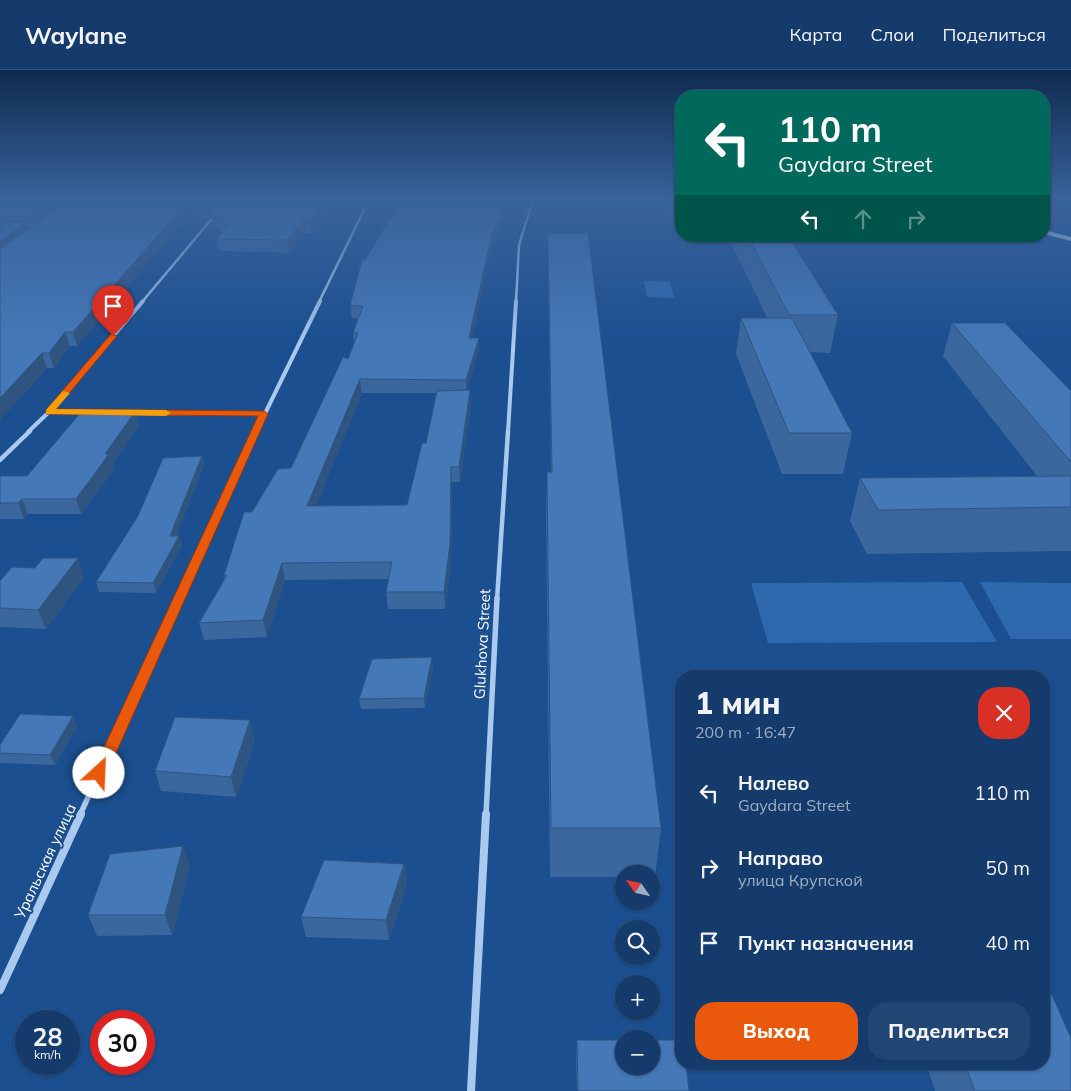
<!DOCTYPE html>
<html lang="ru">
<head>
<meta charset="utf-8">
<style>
  body { margin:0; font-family:Mulish,sans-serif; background:#214673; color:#f1f3f6; height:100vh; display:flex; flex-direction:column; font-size:19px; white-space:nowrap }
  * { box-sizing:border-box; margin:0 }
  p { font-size:16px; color:#9dadc1 }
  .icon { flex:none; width:28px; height:28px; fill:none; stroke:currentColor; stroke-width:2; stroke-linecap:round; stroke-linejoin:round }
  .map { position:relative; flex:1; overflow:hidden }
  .drawer { position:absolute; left:675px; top:600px; width:375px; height:400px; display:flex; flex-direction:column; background:#143b6b; border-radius:20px; box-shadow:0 1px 4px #0004,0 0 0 1px #33557e }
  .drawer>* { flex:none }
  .banner { position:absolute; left:675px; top:20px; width:375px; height:152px; border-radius:20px; box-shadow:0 1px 4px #0004,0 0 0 1px #33557e; background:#00695c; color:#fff; overflow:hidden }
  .needle { width:32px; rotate:304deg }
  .fabs { position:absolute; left:615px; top:795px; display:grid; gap:10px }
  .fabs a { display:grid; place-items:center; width:45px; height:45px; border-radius:50%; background:#143b6b; box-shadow:0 1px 4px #0004,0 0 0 1px #33557e; font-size:25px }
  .speed { position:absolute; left:15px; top:940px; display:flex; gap:10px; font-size:25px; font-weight:700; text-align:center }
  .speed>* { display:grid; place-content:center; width:65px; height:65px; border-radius:50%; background:#143b6b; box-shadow:0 1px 4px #0004,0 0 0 1px #33557e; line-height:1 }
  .speed small { font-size:12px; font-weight:400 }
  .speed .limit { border:8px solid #d22; background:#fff; color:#111 }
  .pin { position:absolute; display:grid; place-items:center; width:42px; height:42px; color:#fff; margin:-51px -21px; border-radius:50% 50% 50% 0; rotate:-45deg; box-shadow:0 0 5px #0007 }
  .pin .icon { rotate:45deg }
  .me { position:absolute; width:55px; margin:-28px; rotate:25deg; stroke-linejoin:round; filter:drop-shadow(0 0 4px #0008) }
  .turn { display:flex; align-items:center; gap:18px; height:105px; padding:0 20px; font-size:22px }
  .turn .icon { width:65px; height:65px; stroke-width:2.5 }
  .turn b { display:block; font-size:35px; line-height:42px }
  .lanes { display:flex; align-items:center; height:48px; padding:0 20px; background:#0003; justify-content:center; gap:25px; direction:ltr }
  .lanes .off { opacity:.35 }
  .round { display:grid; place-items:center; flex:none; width:52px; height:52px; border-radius:20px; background:#214673 }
  .head { display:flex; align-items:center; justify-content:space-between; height:85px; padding:0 20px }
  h1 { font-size:30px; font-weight:800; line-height:38px }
  .cta { display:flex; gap:10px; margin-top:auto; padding:10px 20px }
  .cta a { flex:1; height:58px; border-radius:20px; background:#ea580c; color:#fff; font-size:20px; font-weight:800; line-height:58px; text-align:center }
  .cta a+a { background:#214673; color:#f1f3f6 }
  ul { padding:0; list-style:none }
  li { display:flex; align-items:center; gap:15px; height:75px; padding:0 20px }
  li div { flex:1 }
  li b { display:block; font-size:19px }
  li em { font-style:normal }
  header { display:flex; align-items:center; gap:30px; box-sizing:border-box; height:70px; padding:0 25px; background:#143b6b; border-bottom:1px solid #33557e }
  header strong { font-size:24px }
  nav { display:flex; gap:28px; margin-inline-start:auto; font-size:18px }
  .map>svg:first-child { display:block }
</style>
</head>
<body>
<header>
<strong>Waylane</strong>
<nav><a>Карта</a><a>Слои</a><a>Поделиться</a></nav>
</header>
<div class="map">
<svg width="1071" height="1021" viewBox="0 0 1071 1021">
  <rect width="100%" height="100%" fill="#1b4f8f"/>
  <g fill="#2e69ad">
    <path d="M 644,211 L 670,212 L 674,228 L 647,227 Z"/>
    <path d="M 962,512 L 997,572 L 768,573 L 751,513 Z"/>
    <path d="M 980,512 L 1071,513 L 1071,569 L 1011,569 Z"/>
  </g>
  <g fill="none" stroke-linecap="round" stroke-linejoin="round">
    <g stroke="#a9c9ee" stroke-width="2.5">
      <path d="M 142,232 L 215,145"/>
      <path d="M 319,232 L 369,130"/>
      <path d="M 516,232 L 519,175 L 533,130"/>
    </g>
    <g stroke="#a9c9ee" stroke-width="4">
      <path d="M 49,342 L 86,342"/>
      <path d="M 129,343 L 264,344"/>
      <path d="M 28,362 L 49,342 L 143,231"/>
      <path d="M 256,362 L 320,231"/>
      <path d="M 508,362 L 516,231"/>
    </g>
    <g stroke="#a9c9ee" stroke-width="4.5">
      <path d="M 0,390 L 30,361"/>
      <path d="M 179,530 L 256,361"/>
      <path d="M 497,530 L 508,361"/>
    </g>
    <g stroke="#a9c9ee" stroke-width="5.5">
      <path d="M 80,745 L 179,528"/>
      <path d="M 486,745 L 497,528"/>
    </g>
    <g stroke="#a9c9ee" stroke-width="8">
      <path d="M 0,920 L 81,744"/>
      <path d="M 471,1021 L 486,744"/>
    </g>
    <path fill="#d6e6fa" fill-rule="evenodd" d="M 1044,160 L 1071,167 L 1071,171 L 1044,164 Z"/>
  </g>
  <g fill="#3a679d" fill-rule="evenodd">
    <path d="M 0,130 L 338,130 L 312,163 L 305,163 L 289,183 L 219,181 L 217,169 L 223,162 L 212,153 L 211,145 L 208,149 L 194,138 L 77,276 L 70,276 L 54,298 L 47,298 L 0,350 Z"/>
    <path d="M 675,130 L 681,130 L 681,150 Z"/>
    <path d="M 548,163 L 661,758 L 655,807 L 651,807 L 651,804 L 624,804 L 624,807 L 550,807 L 546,445 L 547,402 L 551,402 L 548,195 Z"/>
    <path d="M 728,166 L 788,166 L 838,245 L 830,283 L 810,282 L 852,363 L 843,404 L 782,404 L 736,284 L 741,248 L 767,248 Z"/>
    <path d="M 492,174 L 472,268 L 479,268 L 479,281 L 467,320 L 470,320 L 471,334 L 460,412 L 452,412 L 451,490 L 445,539 L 388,539 L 386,522 L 388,509 L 285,510 L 267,567 L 204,570 L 199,553 L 225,509 L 224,505 L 252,442 L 291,398 L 348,289 L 354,272 L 353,263 L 359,248 L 352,248 L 350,235 ZM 362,323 L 436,323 L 426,373 L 407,435 L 316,436 Z"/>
    <path d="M 952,253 L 1071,321 L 1071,481 L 867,484 L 850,451 L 860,408 L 1037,406 L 943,286 Z"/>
    <path d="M 135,342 L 139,356 L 112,395 L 114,399 L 81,444 L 28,444 L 24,449 L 0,449 L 0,406 L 27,406 Z"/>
    <path d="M 202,386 L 204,395 L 176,466 L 179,466 L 182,475 L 156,523 L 99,522 L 96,512 Z"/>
    <path d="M 84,507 L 46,559 L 0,557 L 0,511 Z"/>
    <path d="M 433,597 L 425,638 L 361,639 L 359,629 Z"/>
    <path d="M 77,656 L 55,695 L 0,693 L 0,675 Z"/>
    <path d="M 255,670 L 236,727 L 161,721 L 155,701 Z"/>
    <path d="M 404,794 L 407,814 L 389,870 L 306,867 L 301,847 Z"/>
    <path d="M 190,796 L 172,865 L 97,866 L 88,845 Z"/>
    <path d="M 577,970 L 689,1021 L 577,1021 L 576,990 Z"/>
    <path d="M 926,994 L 1044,994 L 1071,1021 L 935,1021 Z"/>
  </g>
  <g fill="#305480">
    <path d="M 57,130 L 75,130 L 38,158 L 34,146 Z"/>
    <path d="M 189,130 L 192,130 L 194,138 L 77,276 L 73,262 Z"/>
    <path d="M 212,130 L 224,130 L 210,142 L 211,145 L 208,149 L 205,138 Z"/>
    <path d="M 328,130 L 338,130 L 312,163 L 310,151 Z"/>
    <path d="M 507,130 L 512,130 L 492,174 L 470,281 L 469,268 L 492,163 Z"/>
    <path d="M 303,151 L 305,163 L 289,183 L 287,170 Z"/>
    <path d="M 26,152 L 30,164 L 0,187 L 0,172 Z"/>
    <path d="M 65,262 L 70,276 L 54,298 L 49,283 Z"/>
    <path d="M 479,268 L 479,281 L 466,324 L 466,310 Z"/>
    <path d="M 42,283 L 47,298 L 0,350 L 0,328 Z"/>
    <path d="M 360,309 L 362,323 L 310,452 L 307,436 Z"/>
    <path d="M 470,320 L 471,334 L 460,412 L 459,397 Z"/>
    <path d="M 135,342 L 139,356 L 112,395 L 114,399 L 81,444 L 76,429 L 105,384 Z"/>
    <path d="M 202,386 L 204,395 L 173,475 L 170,466 Z"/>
    <path d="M 451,397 L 452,412 L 451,490 L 445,539 L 444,522 Z"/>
    <path d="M 22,429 L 28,444 L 24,449 L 18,433 Z"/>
    <path d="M 179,466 L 182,475 L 156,523 L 153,513 Z"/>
    <path d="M 78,488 L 84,507 L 46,559 L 38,540 Z"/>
    <path d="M 282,493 L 285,510 L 267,567 L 263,550 Z"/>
    <path d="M 432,587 L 433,597 L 425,638 L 424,628 Z"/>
    <path d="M 73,646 L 77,656 L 55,695 L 50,685 Z"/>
    <path d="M 250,650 L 255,670 L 236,727 L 231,707 Z"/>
    <path d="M 183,776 L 190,796 L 172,865 L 165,845 Z"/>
    <path d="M 404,794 L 407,814 L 389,870 L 386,850 Z"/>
  </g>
  <g fill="#4478b7" stroke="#305480">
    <path d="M 0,130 L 57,130 L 34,146 L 0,147 Z"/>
    <path d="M 68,130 L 189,130 L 73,262 L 65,262 L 49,283 L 42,283 L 0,328 L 0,179 Z"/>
    <path d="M 195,130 L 212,130 L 205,138 Z"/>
    <path d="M 221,130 L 328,130 L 310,151 L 303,151 L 287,170 L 217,169 L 228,155 L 210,142 Z"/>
    <path d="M 401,130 L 507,130 L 492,163 L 469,268 L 479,268 L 466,310 L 360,309 L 307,436 L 407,435 L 422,373 L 426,373 L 437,321 L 470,320 L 459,397 L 451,397 L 450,474 L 444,522 L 386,522 L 392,492 L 282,493 L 263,550 L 199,553 L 227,505 L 224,505 L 244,442 L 252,442 L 278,399 L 291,398 L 343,287 L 348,289 L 358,263 L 353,263 L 363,236 L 350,235 L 362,190 L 365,190 Z"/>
    <path d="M 0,152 L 26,152 L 0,172 Z"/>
    <path d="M 548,163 L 588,163 L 661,758 L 551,758 L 547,402 L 552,402 Z"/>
    <path d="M 748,166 L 788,166 L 838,245 L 789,245 Z"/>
    <path d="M 741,248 L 792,248 L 852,363 L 789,363 Z"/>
    <path d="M 952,253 L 1005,253 L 1071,321 L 1071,392 Z"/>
    <path d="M 81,342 L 135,342 L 105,384 L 109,384 L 76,429 L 22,429 L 18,433 L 0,433 L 0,406 L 27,406 Z"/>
    <path d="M 202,386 L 170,466 L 179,466 L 153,513 L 96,512 L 138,446 L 163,388 Z"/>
    <path d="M 1071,406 L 1071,437 L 878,440 L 860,408 Z"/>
    <path d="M 43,488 L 78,488 L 38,540 L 0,538 L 0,511 L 12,497 L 35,498 Z"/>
    <path d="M 432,587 L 424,628 L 359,629 L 372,589 Z"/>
    <path d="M 20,644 L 73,646 L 50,685 L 0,683 L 0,675 Z"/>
    <path d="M 175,647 L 250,650 L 231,707 L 155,701 Z"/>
    <path d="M 183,776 L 165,845 L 88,845 L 110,784 Z"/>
    <path d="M 324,790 L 404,794 L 386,850 L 301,847 Z"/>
    <path d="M 1044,907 L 1071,968 L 1071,1021 L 975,1021 L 965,994 L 1044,994 Z"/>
    <path d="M 577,970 L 624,970 L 624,996 L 651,996 L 651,970 L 681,970 L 681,994 L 686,994 L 689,1021 L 578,1021 Z"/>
  </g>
  <linearGradient id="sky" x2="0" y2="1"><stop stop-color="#0f2b4f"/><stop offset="0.48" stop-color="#39639b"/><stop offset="1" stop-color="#39639b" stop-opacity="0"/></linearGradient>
  <rect width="1071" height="273" fill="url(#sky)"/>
  <path fill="#ea580c" stroke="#983908" d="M 111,264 L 117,266 L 56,339 L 264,341 L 268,344 L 107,703 L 104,707 L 99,708 L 94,707 L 92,703 L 258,346 L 46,344 L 46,340 Z"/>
  <path fill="#f59e0b" d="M 63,321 L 70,323 L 56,339 L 166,340 L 171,343 L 166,346 L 46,344 L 46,340 Z"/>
  <g text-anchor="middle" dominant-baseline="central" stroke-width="4" stroke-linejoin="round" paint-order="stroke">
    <g font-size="15" fill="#fff" stroke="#1b4f8f">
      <text transform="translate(482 574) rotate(-87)">Glukhova Street</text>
      <text transform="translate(45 791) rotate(-65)">Уральская улица</text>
    </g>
  </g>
</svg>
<div class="fabs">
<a><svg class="needle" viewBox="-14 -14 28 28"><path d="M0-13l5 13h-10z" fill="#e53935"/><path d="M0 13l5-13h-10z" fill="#9dadc1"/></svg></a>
<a><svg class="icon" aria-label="search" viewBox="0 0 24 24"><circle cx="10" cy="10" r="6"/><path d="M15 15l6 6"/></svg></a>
<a>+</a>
<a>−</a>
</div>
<div class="speed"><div>28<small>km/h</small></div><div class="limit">30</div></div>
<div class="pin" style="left:113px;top:266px;background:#d93025"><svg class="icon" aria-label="arrive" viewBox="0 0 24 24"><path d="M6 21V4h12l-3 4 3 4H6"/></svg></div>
<svg class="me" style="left:99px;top:703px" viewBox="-20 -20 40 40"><circle r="19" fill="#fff"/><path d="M0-13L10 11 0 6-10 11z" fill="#ea580c"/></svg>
<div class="banner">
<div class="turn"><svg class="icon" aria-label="left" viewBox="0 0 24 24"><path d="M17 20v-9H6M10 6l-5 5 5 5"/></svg><div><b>110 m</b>Gaydara Street</div></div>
<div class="lanes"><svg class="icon" aria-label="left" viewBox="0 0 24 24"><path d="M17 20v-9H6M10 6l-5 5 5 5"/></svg><svg class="icon off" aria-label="ahead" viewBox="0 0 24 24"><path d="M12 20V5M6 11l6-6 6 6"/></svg><svg class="icon off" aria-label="right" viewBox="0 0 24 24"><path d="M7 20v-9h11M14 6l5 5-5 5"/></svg></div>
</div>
<section class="drawer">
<div class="head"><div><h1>1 мин</h1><p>200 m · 16:47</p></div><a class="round" style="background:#d93025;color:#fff"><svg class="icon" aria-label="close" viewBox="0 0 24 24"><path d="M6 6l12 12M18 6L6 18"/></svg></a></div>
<ul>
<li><svg class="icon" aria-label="left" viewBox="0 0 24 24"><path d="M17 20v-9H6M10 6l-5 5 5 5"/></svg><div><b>Налево</b><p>Gaydara Street</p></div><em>110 m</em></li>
<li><svg class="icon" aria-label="right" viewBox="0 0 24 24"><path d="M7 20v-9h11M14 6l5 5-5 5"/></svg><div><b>Направо</b><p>улица Крупской</p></div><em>50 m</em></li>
<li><svg class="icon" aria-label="arrive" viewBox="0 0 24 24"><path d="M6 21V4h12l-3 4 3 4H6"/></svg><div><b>Пункт назначения</b></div><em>40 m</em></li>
</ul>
<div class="cta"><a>Выход</a><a>Поделиться</a></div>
</section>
</div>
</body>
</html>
